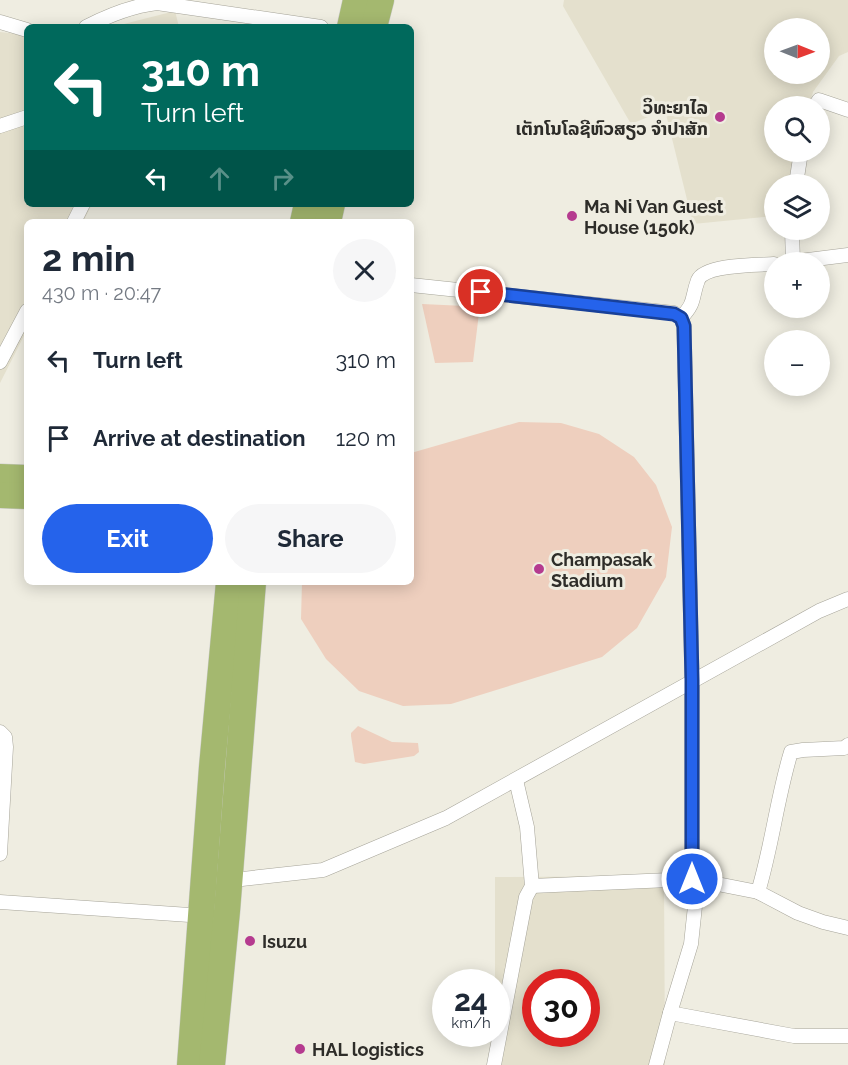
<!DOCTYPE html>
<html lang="en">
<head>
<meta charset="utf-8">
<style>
  body { margin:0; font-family:Raleway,"Noto Sans Lao",sans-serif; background:#f6f6f7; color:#1f2937; height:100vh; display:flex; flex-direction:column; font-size:22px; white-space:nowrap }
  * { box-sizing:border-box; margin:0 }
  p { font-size:20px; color:#747a83 }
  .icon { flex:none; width:33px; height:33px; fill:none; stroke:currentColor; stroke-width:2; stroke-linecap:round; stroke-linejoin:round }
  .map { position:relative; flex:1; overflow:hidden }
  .details { position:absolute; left:24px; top:219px; width:390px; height:366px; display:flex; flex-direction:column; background:#fff; border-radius:9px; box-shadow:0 3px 15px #0003 }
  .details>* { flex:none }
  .hud { position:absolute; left:24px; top:24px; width:390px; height:183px; border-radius:9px; box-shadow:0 3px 15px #0003; background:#00695c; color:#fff; overflow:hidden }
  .needle { width:39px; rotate:91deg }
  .buttons { position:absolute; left:764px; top:18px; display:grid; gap:12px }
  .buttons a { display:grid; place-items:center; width:66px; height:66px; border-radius:50%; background:#fff; box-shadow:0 3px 15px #0003; font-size:30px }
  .speed { position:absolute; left:432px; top:969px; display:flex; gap:12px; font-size:30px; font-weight:700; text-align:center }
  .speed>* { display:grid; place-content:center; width:78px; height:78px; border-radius:50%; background:#fff; box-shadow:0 3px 15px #0003; line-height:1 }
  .speed small { font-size:15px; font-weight:400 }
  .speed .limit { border:9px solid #d22; background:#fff; color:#111 }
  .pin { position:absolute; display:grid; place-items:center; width:51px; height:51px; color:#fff; margin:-26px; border:3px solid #fff; border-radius:50%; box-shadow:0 2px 6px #0007 }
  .me { position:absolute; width:66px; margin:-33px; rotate:0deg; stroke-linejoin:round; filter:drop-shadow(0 0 4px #0008) }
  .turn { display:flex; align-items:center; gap:21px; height:126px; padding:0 18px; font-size:27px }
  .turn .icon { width:78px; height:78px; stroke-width:2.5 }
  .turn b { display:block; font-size:42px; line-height:51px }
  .lanes { display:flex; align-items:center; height:57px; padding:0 18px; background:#0003; justify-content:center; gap:30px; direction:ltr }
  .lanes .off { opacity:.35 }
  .round { display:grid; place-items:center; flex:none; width:63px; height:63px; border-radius:32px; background:#f6f6f7 }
  .headline { display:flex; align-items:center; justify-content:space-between; height:102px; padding:0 18px }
  h1 { font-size:36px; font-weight:700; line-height:45px }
  .action { display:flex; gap:12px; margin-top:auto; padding:12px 18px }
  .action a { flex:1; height:69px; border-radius:36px; background:#2563eb; color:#fff; font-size:24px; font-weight:700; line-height:69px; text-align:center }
  .action a+a { background:#f6f6f7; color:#1f2937 }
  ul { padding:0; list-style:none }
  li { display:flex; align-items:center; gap:18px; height:78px; padding:0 18px }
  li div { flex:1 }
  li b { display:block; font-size:22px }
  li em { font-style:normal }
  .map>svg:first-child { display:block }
</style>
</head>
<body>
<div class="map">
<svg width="848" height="1065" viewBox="0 0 848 1065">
  <rect width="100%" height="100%" fill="#efede1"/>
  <g fill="#e4e0cd" fill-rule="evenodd">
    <path d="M 564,0 L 848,0 L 848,52 L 839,56 L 813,92 L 809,106 L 774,106 L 774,152 L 795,152 L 790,184 L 774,184 L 774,216 L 693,224 L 665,110 L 631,124 L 563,6 ZM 774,28 L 819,28 L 819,74 L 774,74 Z"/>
    <path d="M 175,11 L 179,27 L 112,27 Z"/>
    <path d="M 0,32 L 27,35 L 27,204 L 92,204 L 83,222 L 27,222 L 27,330 L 0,383 Z"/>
    <path d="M 664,876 L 665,1065 L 495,1065 L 495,877 ZM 536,982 L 586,982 L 586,1034 L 536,1034 Z"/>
  </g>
  <g fill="#eecfbe">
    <path d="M 422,304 L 487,307 L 486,313 L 479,313 L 473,362 L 435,363 Z"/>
    <path d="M 519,422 L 561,423 L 599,434 L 634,457 L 656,485 L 672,527 L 666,577 L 637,628 L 602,657 L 451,704 L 403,706 L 359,691 L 326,659 L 301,619 L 302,582 L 411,582 L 411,453 Z"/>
    <path d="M 358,726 L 392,742 L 418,743 L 419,752 L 414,756 L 364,764 L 355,762 L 351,736 L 351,733 Z"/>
  </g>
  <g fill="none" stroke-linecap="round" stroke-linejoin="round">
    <defs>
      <g id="street">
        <path d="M 0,22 L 27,30"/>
        <path d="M 86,27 C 109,15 132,6 157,3 L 321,27"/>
        <path d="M 815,106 L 819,100 L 848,110"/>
        <path d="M 0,126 L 27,117"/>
        <path d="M 796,184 L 801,152"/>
        <path d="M 74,222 L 83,204"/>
        <path d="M 792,230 L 793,262"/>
        <path d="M 792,262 L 848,255"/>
        <path d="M 411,285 L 674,313 L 681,318 L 684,326 L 692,680 L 692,879 L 695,906 L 691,944 L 670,1013 L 656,1065"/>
        <path d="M 681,318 C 696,302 691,299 698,280 C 705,264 758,265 774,264"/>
        <path d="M 0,362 L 27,311"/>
        <path d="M 0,732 L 5,737 L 6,747 L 0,854"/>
        <path d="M 224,881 L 323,870 L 446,818 L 819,611 L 848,599"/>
        <path d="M 532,886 L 692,879 L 758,892 L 798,913 L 823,922 L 848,928"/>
        <path d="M 758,892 C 772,846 777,798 791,752 L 803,750 L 844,748 L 848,745"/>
        <path d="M 0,902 L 204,916"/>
        <path d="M 670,1013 L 794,1036 L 848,1036"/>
        <path d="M 494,1065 L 526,897 L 532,886 L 527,827 L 516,780"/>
      </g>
      <g id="highway">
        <path d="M 350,27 L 356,0"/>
        <path d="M 374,27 L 381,0"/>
        <path d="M 303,222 L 307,204"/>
        <path d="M 328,222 L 332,204"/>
        <path d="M 0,477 L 27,478"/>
        <path d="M 0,495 L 27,496"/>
        <path d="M 190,1065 L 212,767 L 229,582"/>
        <path d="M 212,1065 L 227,911 L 253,582"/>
      </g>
    </defs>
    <use href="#street" stroke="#a6a499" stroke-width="15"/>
    <use href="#highway" stroke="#cdcdcc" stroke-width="27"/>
    <use href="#street" stroke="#fff" stroke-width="14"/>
    <use href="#highway" stroke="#a4b86f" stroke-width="26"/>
  </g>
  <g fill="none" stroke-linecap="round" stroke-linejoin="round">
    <defs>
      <path id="route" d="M 481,292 L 674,314 L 681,318 L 684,326 L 692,680 L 692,879"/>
    </defs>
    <use href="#route" stroke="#184099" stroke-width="15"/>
    <use href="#route" stroke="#2563eb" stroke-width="10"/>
  </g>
  <g fill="#b53b8f" stroke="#efede1" stroke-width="2">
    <circle cx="720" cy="117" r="6"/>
    <circle cx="572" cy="216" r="6"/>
    <circle cx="539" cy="569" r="6"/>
    <circle cx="250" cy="941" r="6"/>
    <circle cx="300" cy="1049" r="6"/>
  </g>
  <g text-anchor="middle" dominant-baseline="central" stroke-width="6" stroke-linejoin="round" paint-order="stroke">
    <g font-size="18" font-weight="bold" fill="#2e2d29" stroke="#efede1" text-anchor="start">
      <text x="708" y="107" text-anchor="end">ວິທະຍາໄລ<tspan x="708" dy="21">ເຕັກໂນໂລຊີຫົວສຽວ ຈຳປາສັກ</tspan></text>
      <text x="584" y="206">Ma Ni Van Guest<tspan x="584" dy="21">House (150k)</tspan></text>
      <text x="551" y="559">Champasak<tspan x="551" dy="21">Stadium</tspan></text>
      <text x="262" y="941">Isuzu</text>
      <text x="312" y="1049">HAL logistics</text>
    </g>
  </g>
</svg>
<div class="buttons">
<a><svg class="needle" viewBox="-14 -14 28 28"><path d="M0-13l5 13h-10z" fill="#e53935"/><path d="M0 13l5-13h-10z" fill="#747a83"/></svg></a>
<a><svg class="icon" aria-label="search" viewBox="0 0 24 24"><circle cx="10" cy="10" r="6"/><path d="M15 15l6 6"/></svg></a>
<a><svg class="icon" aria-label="layers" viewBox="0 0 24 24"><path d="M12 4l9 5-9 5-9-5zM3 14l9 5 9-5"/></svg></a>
<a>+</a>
<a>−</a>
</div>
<div class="speed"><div>24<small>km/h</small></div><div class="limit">30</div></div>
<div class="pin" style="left:481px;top:292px;background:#d93025"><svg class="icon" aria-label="arrive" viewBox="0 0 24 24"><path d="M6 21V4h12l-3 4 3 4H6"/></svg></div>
<svg class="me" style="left:692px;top:879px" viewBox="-20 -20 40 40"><circle r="17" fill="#2563eb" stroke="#fff" stroke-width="3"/><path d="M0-11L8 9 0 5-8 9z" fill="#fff"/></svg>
<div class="hud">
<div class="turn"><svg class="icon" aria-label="left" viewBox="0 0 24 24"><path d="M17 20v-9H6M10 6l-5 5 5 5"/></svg><div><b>310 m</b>Turn left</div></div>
<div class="lanes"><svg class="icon" aria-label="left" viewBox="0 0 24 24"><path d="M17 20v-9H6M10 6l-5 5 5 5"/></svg><svg class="icon off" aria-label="ahead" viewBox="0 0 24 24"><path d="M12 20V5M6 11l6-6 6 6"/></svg><svg class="icon off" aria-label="right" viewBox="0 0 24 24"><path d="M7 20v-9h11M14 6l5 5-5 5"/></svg></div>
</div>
<section class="details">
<div class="headline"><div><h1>2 min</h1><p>430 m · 20:47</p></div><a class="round"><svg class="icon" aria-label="close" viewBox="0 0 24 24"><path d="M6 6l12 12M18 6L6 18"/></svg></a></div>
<ul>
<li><svg class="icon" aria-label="left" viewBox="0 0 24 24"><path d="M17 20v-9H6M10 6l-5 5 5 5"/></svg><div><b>Turn left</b></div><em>310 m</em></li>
<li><svg class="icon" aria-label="arrive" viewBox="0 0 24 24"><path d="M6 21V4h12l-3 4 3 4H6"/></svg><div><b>Arrive at destination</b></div><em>120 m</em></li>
</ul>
<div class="action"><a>Exit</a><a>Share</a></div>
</section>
</div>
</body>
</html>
